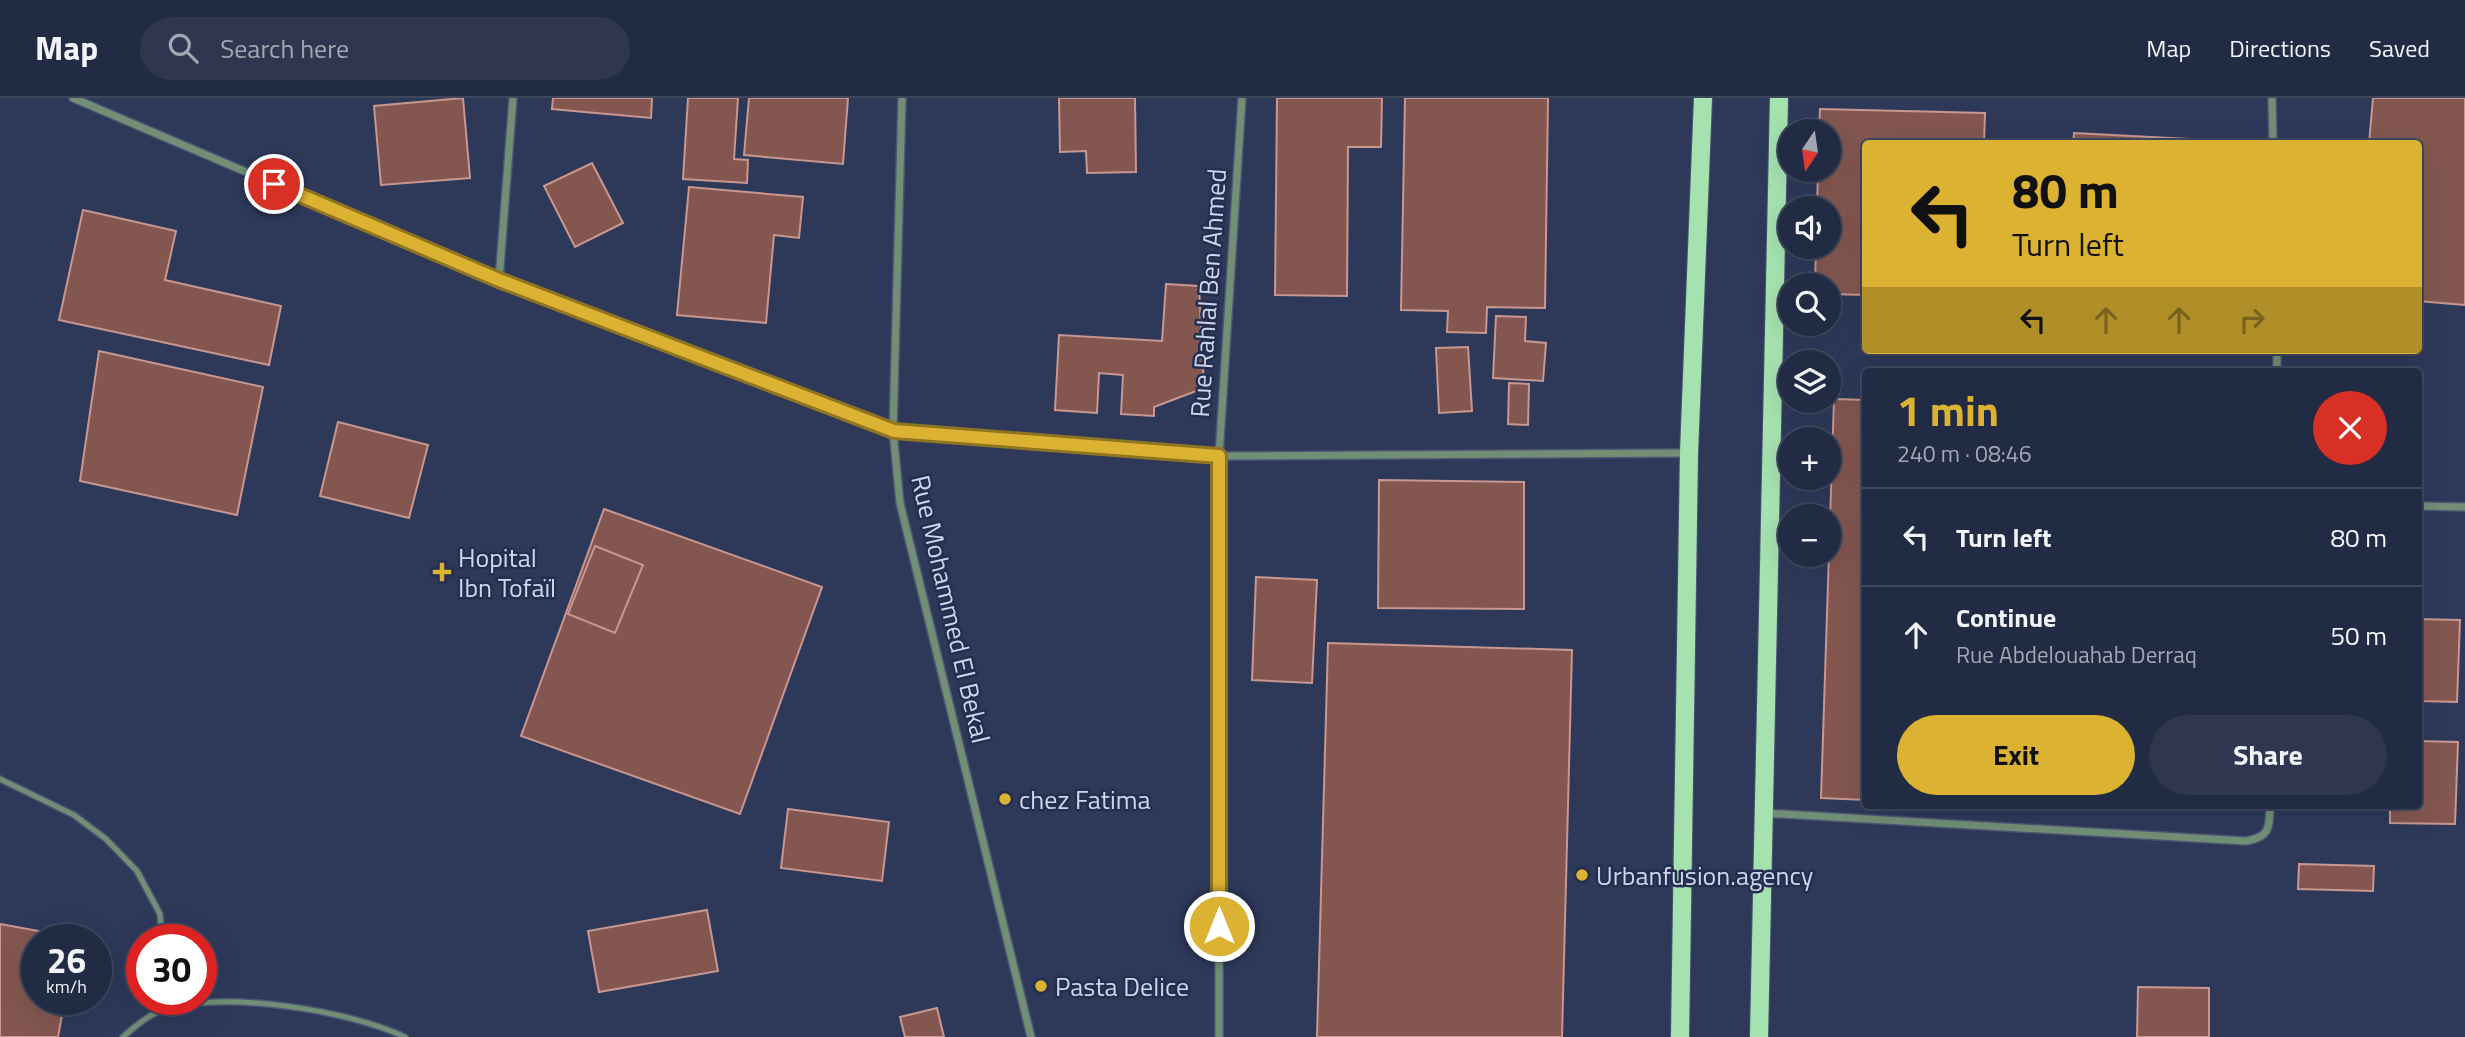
<!DOCTYPE html>
<html lang="en">
<head>
<meta charset="utf-8">
<style>
  body { margin:0; font-family:"Titillium Web",sans-serif; background:#2e374f; color:#f1f3f6; height:100vh; display:flex; flex-direction:column; font-size:26px; white-space:nowrap }
  * { box-sizing:border-box; margin:0 }
  p { font-size:23px; color:#a2a7b2 }
  .icon { flex:none; width:38px; height:38px; fill:none; stroke:currentColor; stroke-width:2; stroke-linecap:round; stroke-linejoin:round }
  .map { position:relative; flex:1; overflow:hidden }
  .panel { position:absolute; left:1862px; top:270px; width:560px; height:441px; display:flex; flex-direction:column; background:#222b44; border-radius:7px; box-shadow:0 7px 28px #0002,0 0 0 2px #3f475d }
  .panel>* { flex:none }
  .banner { position:absolute; left:1862px; top:42px; width:560px; height:214px; border-radius:7px; box-shadow:0 7px 28px #0002,0 0 0 2px #3f475d; background:#dcb233; color:#111; overflow:hidden }
  .needle { width:46px; rotate:193deg }
  .fabs { position:absolute; left:1778px; top:21px; display:grid; gap:14px }
  .fabs a { display:grid; place-items:center; width:63px; height:63px; border-radius:50%; background:#222b44; box-shadow:0 7px 28px #0002,0 0 0 2px #3f475d; font-size:35px }
  .speed { position:absolute; left:21px; top:826px; display:flex; gap:14px; font-size:35px; font-weight:700; text-align:center }
  .speed>* { display:grid; place-content:center; width:91px; height:91px; border-radius:50%; background:#222b44; box-shadow:0 7px 28px #0002,0 0 0 2px #3f475d; line-height:1 }
  .speed small { font-size:18px; font-weight:400 }
  .speed .limit { border:10px solid #d22; background:#fff; color:#111 }
  .pin { position:absolute; display:grid; place-items:center; width:60px; height:60px; color:#fff; margin:-30px; border:4px solid #fff; border-radius:50%; box-shadow:0 2px 7px #0007 }
  .me { position:absolute; width:77px; margin:-38px; rotate:0deg; stroke-linejoin:round; filter:drop-shadow(0 0 5px #0008) }
  .turn { display:flex; align-items:center; gap:24px; height:147px; padding:0 35px; font-size:32px }
  .turn .icon { width:91px; height:91px; stroke-width:2.5 }
  .turn b { display:block; font-size:49px; line-height:60px }
  .lanes { display:flex; align-items:center; height:66px; padding:0 35px; background:#0003; justify-content:center; gap:35px; direction:ltr }
  .lanes .off { opacity:.35 }
  .round { display:grid; place-items:center; flex:none; width:74px; height:74px; border-radius:37px; background:#2e374f }
  .summary { display:flex; align-items:center; justify-content:space-between; height:119px; padding:0 35px }
  h1 { font-size:42px; font-weight:700; line-height:52px; color:#dcb233 }
  .primary-button { display:flex; gap:14px; margin-top:auto; padding:14px 35px }
  .primary-button a { flex:1; height:80px; border-radius:42px; background:#dcb233; color:#111; font-size:28px; font-weight:700; line-height:80px; text-align:center }
  .primary-button a+a { background:#2e374f; color:#f1f3f6 }
  ul { padding:0; list-style:none }
  li { display:flex; align-items:center; gap:21px; height:98px; padding:0 35px; border-top:2px solid #3f475d }
  li div { flex:1 }
  li b { display:block; font-size:26px }
  li em { font-style:normal }
  header { display:flex; align-items:center; gap:42px; box-sizing:border-box; height:98px; padding:0 35px; background:#222b44; border-bottom:2px solid #3f475d }
  header strong { font-size:33px }
  nav { display:flex; gap:38px; margin-inline-start:auto; font-size:24px }
  .search { width:490px; height:63px; background:#2e374f; display:flex; align-items:center; gap:18px; box-sizing:border-box; padding:0 24px; border-radius:38px; color:#a2a7b2; font-size:26px }
  .map>svg:first-child { display:block }
</style>
</head>
<body>
<header>
<strong>Map</strong>
<div class="search"><svg class="icon" aria-label="search" viewBox="0 0 24 24"><circle cx="10" cy="10" r="6"/><path d="M15 15l6 6"/></svg>Search here</div>
<nav><a>Map</a><a>Directions</a><a>Saved</a></nav>
</header>
<div class="map">
<svg width="2465" height="939" viewBox="0 0 2465 939">
  <rect width="100%" height="100%" fill="#2e395a"/>
  <g fill="#835750" stroke="#c8978f" stroke-width="2">
    <path d="M 463,0 L 470,80 L 381,87 L 374,8 Z"/>
    <path d="M 553,0 L 652,0 L 651,20 L 552,11 Z"/>
    <path d="M 688,0 L 738,0 L 734,61 L 748,62 L 747,85 L 683,81 Z"/>
    <path d="M 749,0 L 848,0 L 843,66 L 744,57 Z"/>
    <path d="M 1059,0 L 1135,0 L 1136,74 L 1087,75 L 1086,53 L 1060,54 Z"/>
    <path d="M 1277,0 L 1382,0 L 1381,49 L 1348,49 L 1347,198 L 1275,197 Z"/>
    <path d="M 1405,0 L 1548,0 L 1545,210 L 1487,209 L 1486,235 L 1447,234 L 1448,213 L 1401,212 Z"/>
    <path d="M 2373,0 L 2465,0 L 2465,207 L 2418,203 L 2418,46 L 2369,46 Z"/>
    <path d="M 1820,11 L 1985,15 L 1984,46 L 1866,46 L 1866,197 L 1829,196 L 1829,187 L 1815,187 L 1816,149 L 1829,149 L 1829,110 L 1817,110 L 1818,72 L 1829,72 L 1829,33 L 1819,33 Z"/>
    <path d="M 2074,35 L 2208,42 L 2207,46 L 2073,46 Z"/>
    <path d="M 592,65 L 623,125 L 575,149 L 544,88 Z"/>
    <path d="M 689,89 L 803,99 L 799,140 L 774,137 L 766,225 L 677,217 Z"/>
    <path d="M 83,112 L 176,133 L 165,182 L 281,208 L 269,267 L 59,222 Z"/>
    <path d="M 1166,186 L 1199,188 L 1204,290 L 1154,309 L 1154,318 L 1121,316 L 1123,277 L 1099,275 L 1097,315 L 1055,312 L 1059,237 L 1162,243 Z"/>
    <path d="M 1496,218 L 1526,219 L 1525,243 L 1546,245 L 1543,283 L 1493,280 Z"/>
    <path d="M 1468,249 L 1472,313 L 1439,315 L 1436,250 Z"/>
    <path d="M 99,253 L 263,289 L 237,417 L 80,383 Z"/>
    <path d="M 1509,285 L 1529,286 L 1528,327 L 1508,326 Z"/>
    <path d="M 1834,301 L 1866,302 L 1866,702 L 1821,700 Z"/>
    <path d="M 338,324 L 428,347 L 409,420 L 320,398 Z"/>
    <path d="M 1379,382 L 1524,384 L 1524,511 L 1378,510 Z"/>
    <path d="M 604,411 L 822,489 L 740,716 L 521,638 Z"/>
    <path d="M 595,448 L 643,467 L 615,535 L 568,516 Z"/>
    <path d="M 1256,479 L 1317,482 L 1312,585 L 1252,582 Z"/>
    <path d="M 2418,521 L 2460,522 L 2457,604 L 2418,603 Z"/>
    <path d="M 1328,545 L 1572,552 L 1562,939 L 1317,939 Z"/>
    <path d="M 2418,643 L 2458,644 L 2455,726 L 2390,725 L 2390,707 L 2418,707 Z"/>
    <path d="M 2156,707 L 2221,707 L 2221,712 L 2156,711 Z"/>
    <path d="M 788,711 L 889,724 L 882,783 L 781,770 Z"/>
    <path d="M 2299,766 L 2374,768 L 2373,793 L 2298,791 Z"/>
    <path d="M 707,812 L 718,873 L 599,894 L 588,833 Z"/>
    <path d="M 0,826 L 77,840 L 37,842 L 37,901 L 65,901 L 58,939 L 0,939 Z"/>
    <path d="M 2138,889 L 2209,890 L 2209,939 L 2137,939 Z"/>
    <path d="M 937,910 L 944,939 L 905,939 L 900,919 Z"/>
  </g>
  <g fill="none" stroke-linecap="round" stroke-linejoin="round">
    <defs>
      <g id="lane">
        <path d="M 0,681 L 74,717 L 106,741 L 137,773 L 160,816 L 162,842"/>
        <path d="M 123,939 C 135,928 152,914 168,910 C 230,894 348,912 405,939"/>
      </g>
      <g id="street">
        <path d="M 73,0 L 499,182 L 893,333 L 1219,358 L 1688,355"/>
        <path d="M 902,0 L 893,333 L 900,405 L 1031,939"/>
        <path d="M 2272,0 L 2273,46"/>
        <path d="M 499,182 L 513,0"/>
        <path d="M 2277,252 L 2277,273"/>
        <path d="M 2418,408 L 2465,409"/>
        <path d="M 1764,715 L 2246,743 C 2271,739 2269,729 2270,707"/>
        <path d="M 1219,939 L 1219,358 L 1242,0"/>
      </g>
      <g id="primary">
        <path d="M 1680,939 L 1689,355 L 1703,0"/>
        <path d="M 1759,939 L 1779,0"/>
      </g>
    </defs>
    <use href="#lane" stroke="#4b5574" stroke-width="8"/>
    <use href="#street" stroke="#4b5574" stroke-width="10"/>
    <use href="#primary" stroke="#4b5574" stroke-width="20"/>
    <use href="#lane" stroke="#728f76" stroke-width="5"/>
    <use href="#street" stroke="#728f76" stroke-width="7"/>
    <use href="#primary" stroke="#a6e2b0" stroke-width="18"/>
  </g>
  <g fill="none" stroke-linecap="round" stroke-linejoin="round">
    <defs>
      <path id="route" d="M 274,86 L 499,182 L 894,333 L 1219,358 L 1219,828"/>
    </defs>
    <use href="#route" stroke="#8f7421" stroke-width="18"/>
    <use href="#route" stroke="#dcb233" stroke-width="12"/>
  </g>
  <g fill="#dcb233" stroke="#242e4f" stroke-width="2.5">
    <path d="M438.5 463.5h7v7h7v7h-7v7h-7v-7h-7v-7h7z"/>
    <circle cx="1005" cy="701" r="7"/>
    <circle cx="1582" cy="777" r="7"/>
    <circle cx="1041" cy="888" r="7"/>
  </g>
  <g text-anchor="middle" dominant-baseline="central" stroke-width="5" stroke-linejoin="round" paint-order="stroke">
    <g font-size="26" fill="#ced6eb" stroke="#242e4f">
      <text transform="translate(1208 195) rotate(-86)">Rue Rahlal Ben Ahmed</text>
      <text transform="translate(951 511) rotate(77)">Rue Mohammed El Bekal</text>
    </g>
    <g font-size="26" fill="#ced6eb" stroke="#242e4f" text-anchor="start">
      <text x="458" y="459">Hopital<tspan x="458" dy="30">Ibn Tofaïl</tspan></text>
      <text x="1019" y="701">chez Fatima</text>
      <text x="1596" y="777">Urbanfusion.agency</text>
      <text x="1055" y="888">Pasta Delice</text>
    </g>
  </g>
</svg>
<div class="fabs">
<a><svg class="needle" viewBox="-14 -14 28 28"><path d="M0-13l5 13h-10z" fill="#e53935"/><path d="M0 13l5-13h-10z" fill="#a2a7b2"/></svg></a>
<a><svg class="icon" aria-label="sound" viewBox="0 0 24 24"><path d="M4 9h4l5-4v14l-5-4H4zM17 9q2 3 0 6"/></svg></a>
<a><svg class="icon" aria-label="search" viewBox="0 0 24 24"><circle cx="10" cy="10" r="6"/><path d="M15 15l6 6"/></svg></a>
<a><svg class="icon" aria-label="layers" viewBox="0 0 24 24"><path d="M12 4l9 5-9 5-9-5zM3 14l9 5 9-5"/></svg></a>
<a>+</a>
<a>−</a>
</div>
<div class="speed"><div>26<small>km/h</small></div><div class="limit">30</div></div>
<div class="pin" style="left:274px;top:86px;background:#d93025"><svg class="icon" aria-label="arrive" viewBox="0 0 24 24"><path d="M6 21V4h12l-3 4 3 4H6"/></svg></div>
<svg class="me" style="left:1219px;top:828px" viewBox="-20 -20 40 40"><circle r="17" fill="#dcb233" stroke="#fff" stroke-width="3"/><path d="M0-11L8 9 0 5-8 9z" fill="#fff"/></svg>
<div class="banner">
<div class="turn"><svg class="icon" aria-label="left" viewBox="0 0 24 24"><path d="M17 20v-9H6M10 6l-5 5 5 5"/></svg><div><b>80 m</b>Turn left</div></div>
<div class="lanes"><svg class="icon" aria-label="left" viewBox="0 0 24 24"><path d="M17 20v-9H6M10 6l-5 5 5 5"/></svg><svg class="icon off" aria-label="ahead" viewBox="0 0 24 24"><path d="M12 20V5M6 11l6-6 6 6"/></svg><svg class="icon off" aria-label="ahead" viewBox="0 0 24 24"><path d="M12 20V5M6 11l6-6 6 6"/></svg><svg class="icon off" aria-label="right" viewBox="0 0 24 24"><path d="M7 20v-9h11M14 6l5 5-5 5"/></svg></div>
</div>
<section class="panel">
<div class="summary"><div><h1>1 min</h1><p>240 m · 08:46</p></div><a class="round" style="background:#d93025;color:#fff"><svg class="icon" aria-label="close" viewBox="0 0 24 24"><path d="M6 6l12 12M18 6L6 18"/></svg></a></div>
<ul>
<li><svg class="icon" aria-label="left" viewBox="0 0 24 24"><path d="M17 20v-9H6M10 6l-5 5 5 5"/></svg><div><b>Turn left</b></div><em>80 m</em></li>
<li><svg class="icon" aria-label="ahead" viewBox="0 0 24 24"><path d="M12 20V5M6 11l6-6 6 6"/></svg><div><b>Continue</b><p>Rue Abdelouahab Derraq</p></div><em>50 m</em></li>
</ul>
<div class="primary-button"><a>Exit</a><a>Share</a></div>
</section>
</div>
</body>
</html>
